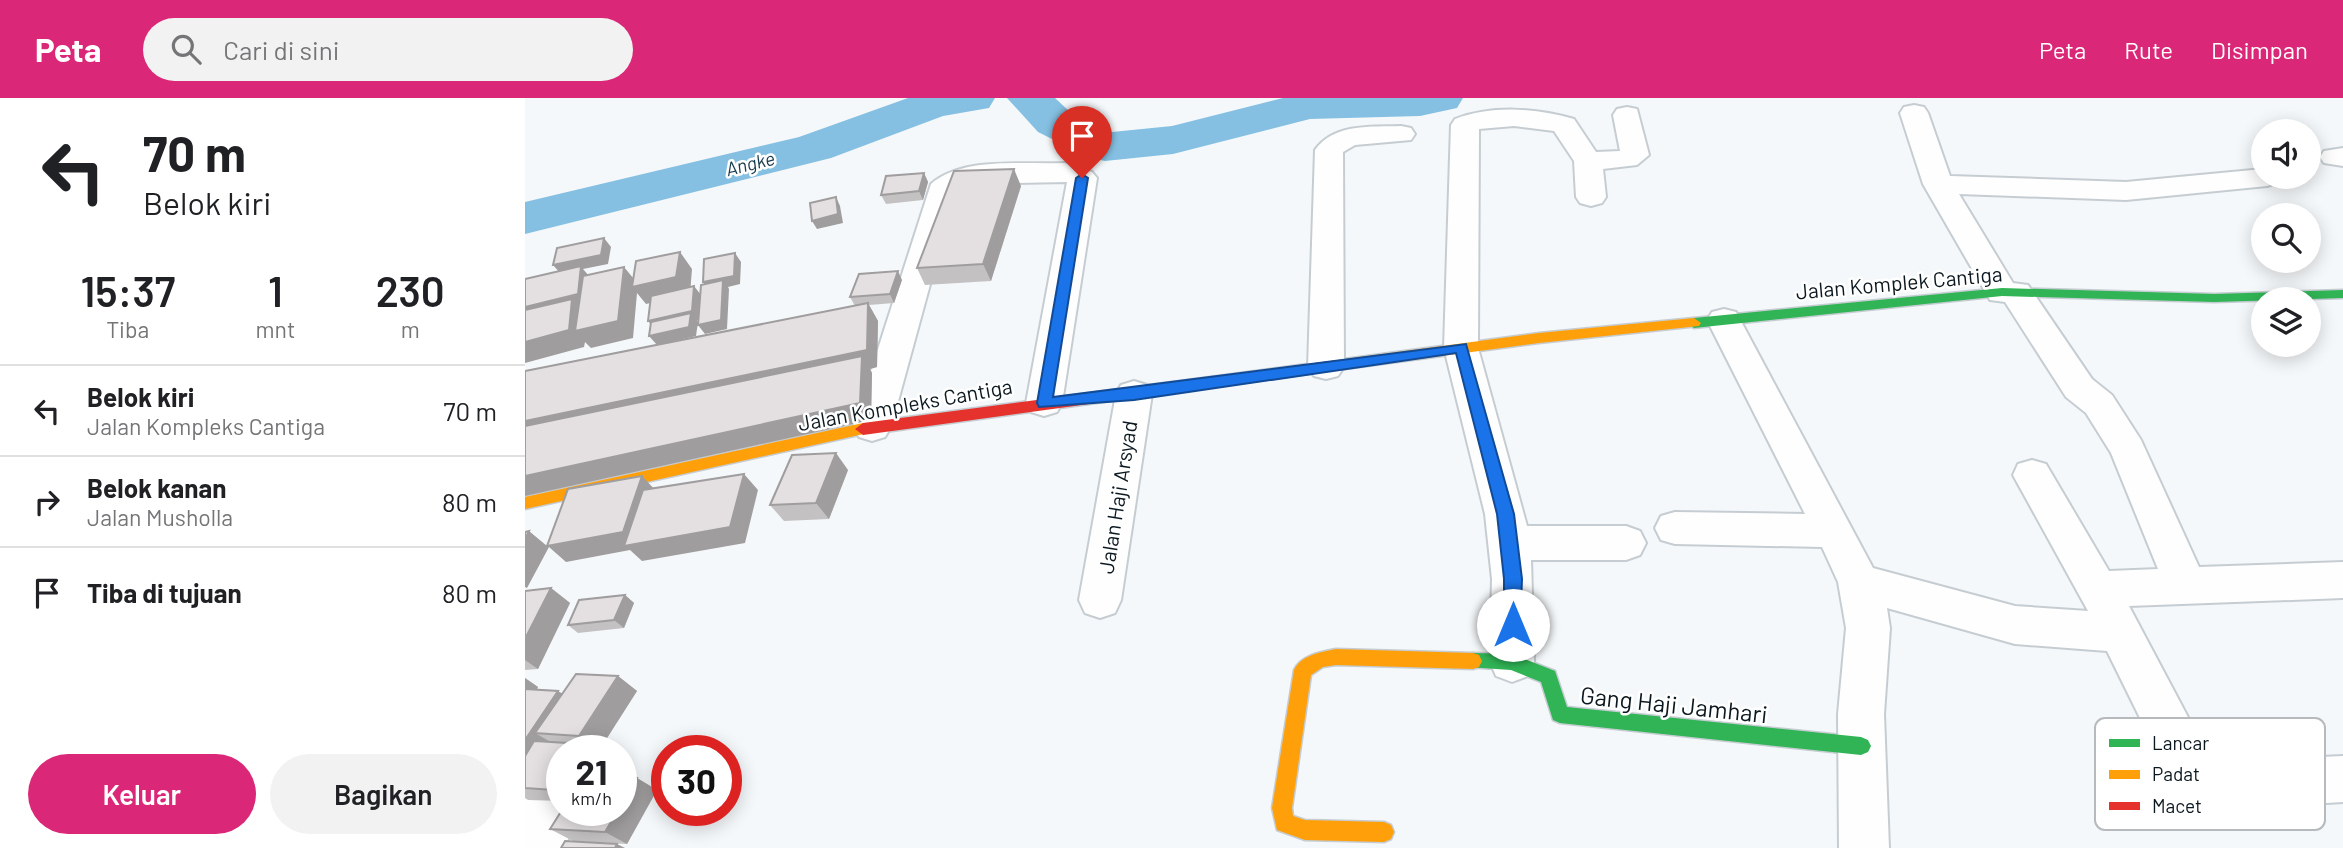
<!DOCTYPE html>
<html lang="id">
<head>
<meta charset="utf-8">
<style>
  body { margin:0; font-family:Barlow,sans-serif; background:#f2f2f2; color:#202124; height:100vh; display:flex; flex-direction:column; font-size:26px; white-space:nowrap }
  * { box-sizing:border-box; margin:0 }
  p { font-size:23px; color:#757577 }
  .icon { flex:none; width:38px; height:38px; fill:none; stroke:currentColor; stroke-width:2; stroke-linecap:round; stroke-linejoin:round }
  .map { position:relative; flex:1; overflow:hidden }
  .sheet { display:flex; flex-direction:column; background:#fff; width:525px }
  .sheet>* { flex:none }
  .top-card { background:#fff; color:#202124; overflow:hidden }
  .buttons { position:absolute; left:1726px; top:21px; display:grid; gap:14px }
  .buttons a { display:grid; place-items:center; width:70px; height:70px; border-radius:50%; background:#fff; box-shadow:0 4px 18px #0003; font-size:35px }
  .speed { position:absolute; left:21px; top:637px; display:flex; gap:14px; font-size:35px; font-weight:700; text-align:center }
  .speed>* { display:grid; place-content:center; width:91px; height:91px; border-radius:50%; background:#fff; box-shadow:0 4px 18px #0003; line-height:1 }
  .speed small { font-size:18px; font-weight:400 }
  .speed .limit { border:10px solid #d22; background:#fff; color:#111 }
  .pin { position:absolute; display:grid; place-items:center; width:60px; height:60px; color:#fff; margin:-72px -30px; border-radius:50% 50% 50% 0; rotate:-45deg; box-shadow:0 0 7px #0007 }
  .pin .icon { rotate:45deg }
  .me { position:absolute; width:77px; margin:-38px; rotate:0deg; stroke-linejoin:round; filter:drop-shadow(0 0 5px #0008) }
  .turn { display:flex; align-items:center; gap:24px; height:147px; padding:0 28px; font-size:32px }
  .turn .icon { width:91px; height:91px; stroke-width:2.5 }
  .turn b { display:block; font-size:49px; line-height:60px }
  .eta { display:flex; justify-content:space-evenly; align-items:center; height:119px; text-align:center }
  .eta b { font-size:42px; font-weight:600; line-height:49px }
  .cta { display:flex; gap:14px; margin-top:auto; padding:14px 28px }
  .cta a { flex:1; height:80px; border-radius:42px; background:#db2777; color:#fff; font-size:28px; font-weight:600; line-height:80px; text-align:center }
  .cta a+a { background:#f2f2f2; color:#202124 }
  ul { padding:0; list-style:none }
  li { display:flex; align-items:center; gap:21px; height:91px; padding:0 28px; border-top:2px solid #e0e0e0 }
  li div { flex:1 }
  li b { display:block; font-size:26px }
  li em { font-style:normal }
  header { display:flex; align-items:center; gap:42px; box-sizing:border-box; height:98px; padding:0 35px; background:#db2777; color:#fff }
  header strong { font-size:33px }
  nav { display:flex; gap:38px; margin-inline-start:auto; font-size:24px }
  .search { width:490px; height:63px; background:#f2f2f2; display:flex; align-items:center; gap:18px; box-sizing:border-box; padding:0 24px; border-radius:38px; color:#757577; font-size:26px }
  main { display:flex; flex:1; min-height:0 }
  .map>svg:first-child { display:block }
</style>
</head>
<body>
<header>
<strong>Peta</strong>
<div class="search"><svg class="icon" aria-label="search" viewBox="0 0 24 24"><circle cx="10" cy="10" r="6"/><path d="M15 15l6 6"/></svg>Cari di sini</div>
<nav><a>Peta</a><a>Rute</a><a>Disimpan</a></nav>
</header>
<main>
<section class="sheet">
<div class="top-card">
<div class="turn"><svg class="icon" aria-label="left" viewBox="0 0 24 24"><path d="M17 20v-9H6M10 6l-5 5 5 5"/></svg><div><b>70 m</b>Belok kiri</div></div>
</div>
<div class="eta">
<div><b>15:37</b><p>Tiba</p></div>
<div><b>1</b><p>mnt</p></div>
<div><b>230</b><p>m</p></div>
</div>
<ul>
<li><svg class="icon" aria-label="left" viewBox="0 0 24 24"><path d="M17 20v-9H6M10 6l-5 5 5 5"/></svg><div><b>Belok kiri</b><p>Jalan Kompleks Cantiga</p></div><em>70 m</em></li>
<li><svg class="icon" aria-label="right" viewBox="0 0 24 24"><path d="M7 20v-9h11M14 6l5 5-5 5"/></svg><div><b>Belok kanan</b><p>Jalan Musholla</p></div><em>80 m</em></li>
<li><svg class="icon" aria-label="arrive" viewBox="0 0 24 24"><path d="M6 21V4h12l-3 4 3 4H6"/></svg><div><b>Tiba di tujuan</b></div><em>80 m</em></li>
</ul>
<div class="cta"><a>Keluar</a><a>Bagikan</a></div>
</section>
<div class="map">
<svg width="1818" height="750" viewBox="0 0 1818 750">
  <rect width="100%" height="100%" fill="#f5f8fa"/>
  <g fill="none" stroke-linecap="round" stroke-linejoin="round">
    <g fill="#85c0e2" fill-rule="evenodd">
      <path d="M 383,0 L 470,0 L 464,10 L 418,18 L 306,60 L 0,136 L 0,104 L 274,39 Z"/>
      <path d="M 482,0 L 530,0 L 545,14 L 587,34 L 647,28 L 758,0 L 938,0 L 932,10 L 895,18 L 785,21 L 648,56 L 580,63 L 563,59 L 513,34 Z"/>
    </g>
    <defs>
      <g id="street">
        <path d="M 1389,7 L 1399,9 L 1403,15 L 1425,78 L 1601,84 L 1738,71 L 1738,79 L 1757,79 L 1752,85 L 1742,88 L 1601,102 L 1434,96 L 1488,185 L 1503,187 L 1567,281 L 1587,297 L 1616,342 L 1674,469 L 1818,464 L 1818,500 L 1604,508 L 1683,657 L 1705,663 L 1818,658 L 1818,704 L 1705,711 L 1686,707 L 1649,689 L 1582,553 L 1490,546 L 1362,510 L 1365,530 L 1359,616 L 1364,750 L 1314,750 L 1313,616 L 1321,530 L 1313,484 L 1297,449 L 1150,446 L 1136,442 L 1130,430 L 1136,418 L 1150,414 L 1280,416 L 1182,222 L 1187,214 L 1199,211 L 1211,214 L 1348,470 L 1490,508 L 1563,513 L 1488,377 L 1493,366 L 1507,362 L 1521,366 L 1584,473 L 1633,471 L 1586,355 L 1561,315 L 1541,299 L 1480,204 L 1465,202 L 1398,86 L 1375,15 L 1379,9 Z"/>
        <path d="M 1102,9 L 1112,11 L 1124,57 L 1112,67 L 1078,71 L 1081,99 L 1077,105 L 1066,108 L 1055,105 L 1051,99 L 1049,63 L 1029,33 L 989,28 L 954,31 L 953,250 L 1002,428 L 1101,428 L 1115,433 L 1121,445 L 1115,457 L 1101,462 L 1006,462 L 1009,564 L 1003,578 L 987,584 L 971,578 L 965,564 L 967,481 L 960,416 L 919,250 L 926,27 L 930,21 C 967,7 1011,10 1049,21 L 1071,54 L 1095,53 L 1088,17 L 1092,11 Z"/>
        <path d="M 876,28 L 886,30 L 890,36 L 886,42 L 830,47 L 818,54 L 819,269 L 813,278 L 801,281 L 789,278 L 783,269 L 790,52 C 809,25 847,29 876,28 Z"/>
        <path d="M 1818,50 L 1818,68 L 1799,65 L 1795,59 L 1799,53 Z"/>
        <path d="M 540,65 L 567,74 L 572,80 L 537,305 L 532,314 L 519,318 L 506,314 L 501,305 L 542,84 L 445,86 L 430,95 L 366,329 L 360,339 L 347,343 L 334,339 L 328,329 L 406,86 C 439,58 498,67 540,65 Z"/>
        <path d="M 609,283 L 622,287 L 627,296 L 596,502 L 590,515 L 575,520 L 560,515 L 554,502 L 591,296 L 596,287 Z"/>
        <path d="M 0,696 L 19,696 L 37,704 L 37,712 L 44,712 L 50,726 L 39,750 L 0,750 Z"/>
      </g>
      <g id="fast">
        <path d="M 1477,190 L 1689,196 L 1818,192 L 1818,200 L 1689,204 L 1477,198 L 1169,230 L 1162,225 L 1169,220 Z"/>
        <path d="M 948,555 L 987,556 L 1030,573 L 1042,609 L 1336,639 L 1343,642 L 1346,648 L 1343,654 L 1336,657 L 1035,625 L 1028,622 L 1016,584 L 986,572 L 942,569 L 939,563 L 942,557 Z"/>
      </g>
      <g id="slow">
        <path d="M 1169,220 L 1176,225 L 1174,228 L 1014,245 L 812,272 L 805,267 L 812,262 L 1014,235 Z"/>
        <path d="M 338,325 L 343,327 L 346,331 L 343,335 L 0,411 L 0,399 Z"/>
        <path d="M 811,551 L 948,555 L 954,557 L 957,563 L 954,569 L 948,571 L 811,567 L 798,569 L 786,577 L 767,710 L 768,718 L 780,722 L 859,724 L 866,727 L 869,734 L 866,741 L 859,744 L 780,742 L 752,732 L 747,710 L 769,572 C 776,557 796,554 811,551 Z"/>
      </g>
      <path id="jam" d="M 812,262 L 819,267 L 812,272 L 338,337 L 330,331 L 338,325 Z"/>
    </defs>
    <use href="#street" stroke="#c6cdd2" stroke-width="4"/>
    <use href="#fast" stroke="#c6cdd2" stroke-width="3"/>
    <use href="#slow" stroke="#c6cdd2" stroke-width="3"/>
    <use href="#jam" stroke="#c6cdd2" stroke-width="3"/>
    <use href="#street" fill="#fefefe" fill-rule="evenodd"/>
    <use href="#fast" fill="#30b455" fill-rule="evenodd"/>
    <use href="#slow" fill="#ff9f0a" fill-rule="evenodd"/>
    <use href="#jam" fill="#e5322d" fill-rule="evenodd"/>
  </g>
  <g fill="#c4c1c2">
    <path d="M 399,75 L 403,84 L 398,102 L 361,106 L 356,97 Z"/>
    <path d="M 496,88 L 466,183 L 400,187 L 392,170 Z"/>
    <path d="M 377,182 L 369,205 L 344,207 L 353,223 L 352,269 L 345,271 L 347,275 L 346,322 L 330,208 L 325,199 Z"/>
    <path d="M 323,372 L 304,421 L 259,423 L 245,407 Z"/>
    <path d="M 26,490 L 45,505 L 13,571 L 0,572 L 0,493 Z"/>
    <path d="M 100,497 L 109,505 L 99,530 L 53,535 L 43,527 Z"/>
    <path d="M 93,578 L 112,593 L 75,651 L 65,650 L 69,653 L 37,653 L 37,703 L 3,702 L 0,700 L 0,580 L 13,589 L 12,591 L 37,595 Z"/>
    <path d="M 112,680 L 132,692 L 102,746 L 48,743 L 25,731 Z"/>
  </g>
  <g fill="#a09d9e">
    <path d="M 489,71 L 496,88 L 466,183 L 458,166 Z"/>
    <path d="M 399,75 L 403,84 L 398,102 L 394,93 Z"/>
    <path d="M 311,99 L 315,108 L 318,125 L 292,131 L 287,123 Z"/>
    <path d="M 79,140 L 86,149 L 83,166 L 58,171 L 70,185 L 99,169 L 113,186 L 155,154 L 167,171 L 165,196 L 121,206 L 112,195 L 108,240 L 66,250 L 60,244 L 59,249 L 0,265 L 0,209 L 36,176 L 28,167 Z"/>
    <path d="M 210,155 L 216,164 L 215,186 L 203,189 L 204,191 L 202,231 L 180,236 L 173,227 L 184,193 L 178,184 Z"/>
    <path d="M 373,173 L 377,182 L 369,205 L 365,196 Z"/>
    <path d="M 169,188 L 176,197 L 173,222 L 172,222 L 173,224 L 171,238 L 132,247 L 124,238 L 130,232 L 123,223 Z"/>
    <path d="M 343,205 L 353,223 L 352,269 L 345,271 L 347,275 L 346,322 L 0,398 L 0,323 Z"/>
    <path d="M 311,355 L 323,372 L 304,421 L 291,405 Z"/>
    <path d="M 219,376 L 233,392 L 220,445 L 117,463 L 105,452 L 41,464 L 24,449 L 2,490 L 0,489 L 0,441 L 4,433 L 22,448 L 117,378 L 133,395 Z"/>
    <path d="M 26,490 L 45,505 L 13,571 L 0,562 L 0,541 Z"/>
    <path d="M 100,497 L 109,505 L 99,530 L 89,522 Z"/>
    <path d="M 93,578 L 112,593 L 75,651 L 54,638 Z"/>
    <path d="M 0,580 L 13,589 L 0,616 Z"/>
    <path d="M 33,593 L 54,607 L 10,635 L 29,646 L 0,690 L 0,642 Z"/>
    <path d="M 59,646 L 69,653 L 54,653 Z"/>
    <path d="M 37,680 L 37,696 L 29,692 Z"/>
    <path d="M 112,680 L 132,692 L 102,746 L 80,734 L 93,712 L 96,712 L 96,707 Z"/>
    <path d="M 92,746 L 100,750 L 90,750 Z"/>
  </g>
  <g fill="#e4e0e2" stroke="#a09d9e" stroke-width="2">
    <path d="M 489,71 L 458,166 L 392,170 L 429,73 Z"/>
    <path d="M 399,75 L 394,93 L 356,97 L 361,78 Z"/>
    <path d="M 311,99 L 313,116 L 287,123 L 285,105 Z"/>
    <path d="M 79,140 L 76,157 L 28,167 L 32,150 Z"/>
    <path d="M 155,154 L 151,179 L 107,189 L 111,163 Z"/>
    <path d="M 210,155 L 209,178 L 178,184 L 179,161 Z"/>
    <path d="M 56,168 L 53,196 L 0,209 L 0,181 Z"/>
    <path d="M 99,169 L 93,223 L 50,233 L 58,178 Z"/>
    <path d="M 373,173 L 365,196 L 325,199 L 334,176 Z"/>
    <path d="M 198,182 L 196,222 L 173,227 L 176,187 Z"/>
    <path d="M 169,188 L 167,213 L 123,223 L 126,198 Z"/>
    <path d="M 47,201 L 44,232 L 0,244 L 0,212 Z"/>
    <path d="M 343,205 L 342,252 L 0,323 L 0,273 Z"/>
    <path d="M 166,215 L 164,229 L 124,238 L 126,224 Z"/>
    <path d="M 337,258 L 335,305 L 0,378 L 0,328 Z"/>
    <path d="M 311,355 L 291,405 L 245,407 L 267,357 Z"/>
    <path d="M 219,376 L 205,429 L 99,448 L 118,392 Z"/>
    <path d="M 117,378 L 98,434 L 22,448 L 43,391 Z"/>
    <path d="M 4,433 L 0,441 L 0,434 Z"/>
    <path d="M 26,490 L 0,541 L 0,493 Z"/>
    <path d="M 100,497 L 89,522 L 43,527 L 54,502 Z"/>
    <path d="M 51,576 L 93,578 L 54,638 L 10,635 Z"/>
    <path d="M 0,591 L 33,593 L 0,642 Z"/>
    <path d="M 9,643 L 59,646 L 54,653 L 37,653 L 37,680 L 29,692 L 0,690 L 0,658 Z"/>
    <path d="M 96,679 L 112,680 L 96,707 Z"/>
    <path d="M 37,712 L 93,712 L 80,734 L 25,731 Z"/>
    <path d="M 40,743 L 92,746 L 90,750 L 36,750 Z"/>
  </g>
  <path fill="#1a73e8" stroke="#114b97" stroke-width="2" d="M 557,76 L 563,80 L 528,299 L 941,246 L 989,416 L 997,481 L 995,532 L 982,532 L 979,527 L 979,481 L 972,416 L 931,255 L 609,302 L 514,309 L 512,305 L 551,80 Z"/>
  <g text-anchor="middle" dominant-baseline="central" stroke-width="5" stroke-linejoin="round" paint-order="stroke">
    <g font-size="19" font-style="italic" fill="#163a4e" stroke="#fff">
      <text transform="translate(225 65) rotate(-14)">Angke</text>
    </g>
    <g font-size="21" fill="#0c181f" stroke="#fff">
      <text transform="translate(1374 184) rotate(-5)">Jalan Komplek Cantiga</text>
      <text transform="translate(380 306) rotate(-10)">Jalan Kompleks Cantiga</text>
      <text transform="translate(592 399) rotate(-81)">Jalan Haji Arsyad</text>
    </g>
    <g font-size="24" fill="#0c181f" stroke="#fff">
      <text transform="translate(1149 606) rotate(6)">Gang Haji Jamhari</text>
    </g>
  </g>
  <rect x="1570" y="620" width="230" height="112" rx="10" fill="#fff" stroke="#b6babc" stroke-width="2"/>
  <rect x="1584" y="641" width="31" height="8" fill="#30b455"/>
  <rect x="1584" y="672" width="31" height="9" fill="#ff9f0a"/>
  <rect x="1584" y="704" width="31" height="8" fill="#e5322d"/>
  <g font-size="19" fill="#0c181f">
    <text x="1627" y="652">Lancar</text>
    <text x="1627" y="683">Padat</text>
    <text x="1627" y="715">Macet</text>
  </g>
</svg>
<div class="buttons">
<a><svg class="icon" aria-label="sound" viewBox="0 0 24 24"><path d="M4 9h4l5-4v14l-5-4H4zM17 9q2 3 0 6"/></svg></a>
<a><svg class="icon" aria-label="search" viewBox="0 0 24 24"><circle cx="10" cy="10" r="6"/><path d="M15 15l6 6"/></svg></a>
<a><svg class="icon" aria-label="layers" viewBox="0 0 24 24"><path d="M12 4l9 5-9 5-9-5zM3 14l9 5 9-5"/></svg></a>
</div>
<div class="speed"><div>21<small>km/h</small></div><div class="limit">30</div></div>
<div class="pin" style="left:557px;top:80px;background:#d93025"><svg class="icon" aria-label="arrive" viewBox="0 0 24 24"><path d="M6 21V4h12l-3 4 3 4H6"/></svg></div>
<svg class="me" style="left:988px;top:527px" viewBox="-20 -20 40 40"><circle r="19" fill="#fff"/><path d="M0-13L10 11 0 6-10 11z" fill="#1a73e8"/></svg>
</div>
</main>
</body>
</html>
